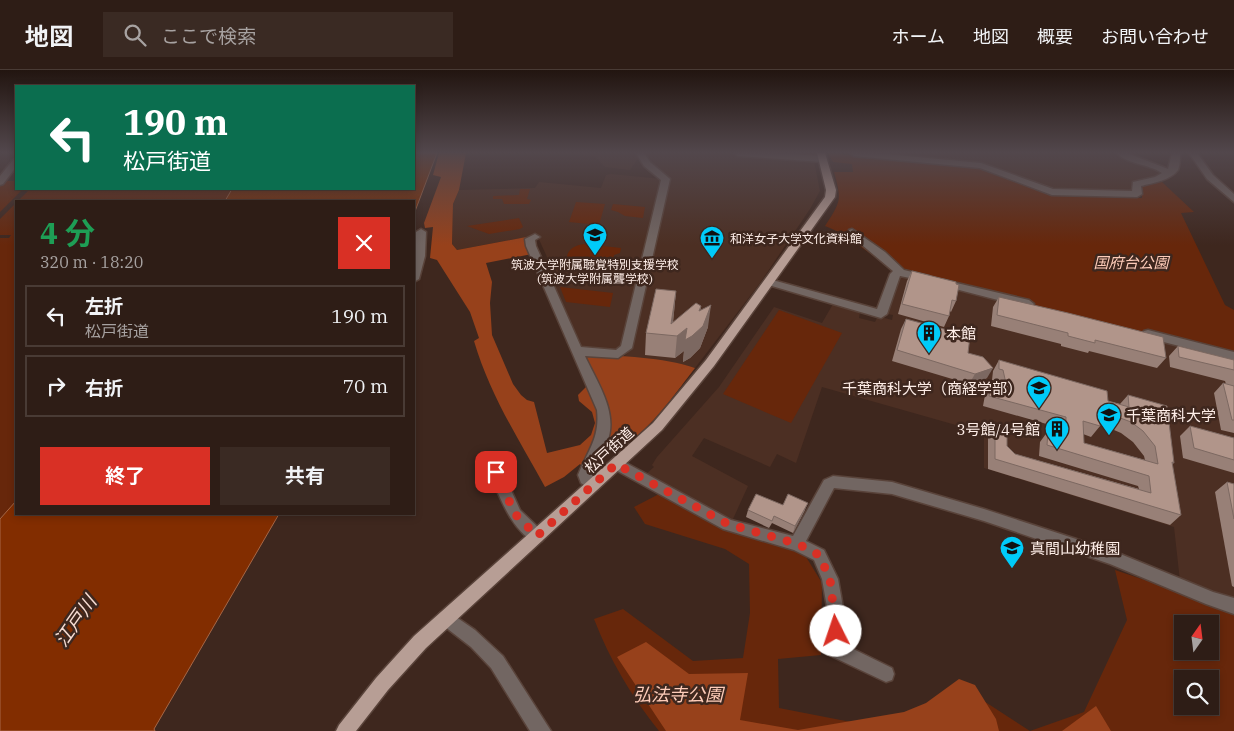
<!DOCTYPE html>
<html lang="ja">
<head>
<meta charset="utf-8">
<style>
  body { margin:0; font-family:"IBM Plex Serif","Noto Sans JP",serif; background:#3a2a23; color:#f1f3f6; height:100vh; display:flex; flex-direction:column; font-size:19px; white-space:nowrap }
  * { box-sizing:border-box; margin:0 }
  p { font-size:16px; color:#a7a2a1 }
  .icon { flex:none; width:28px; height:28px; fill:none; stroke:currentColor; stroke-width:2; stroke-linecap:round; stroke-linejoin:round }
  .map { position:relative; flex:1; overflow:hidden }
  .panel { position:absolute; left:15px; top:130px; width:400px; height:315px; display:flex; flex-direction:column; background:#2e1d16; border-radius:0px; box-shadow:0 2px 8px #0003,0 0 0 1px #493b35 }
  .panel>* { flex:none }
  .banner { position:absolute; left:15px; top:15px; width:400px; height:105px; border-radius:0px; box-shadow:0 2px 8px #0003,0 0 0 1px #493b35; background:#0b6e4f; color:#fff; overflow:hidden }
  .needle { width:32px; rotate:14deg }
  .controls { position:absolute; left:1174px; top:545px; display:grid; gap:10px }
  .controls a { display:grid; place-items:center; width:45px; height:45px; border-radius:0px; background:#2e1d16; box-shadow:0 2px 8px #0003,0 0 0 1px #493b35; font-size:25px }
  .pin { position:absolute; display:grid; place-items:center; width:42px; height:42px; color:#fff; margin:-21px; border-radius:10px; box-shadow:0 2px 8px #0006 }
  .me { position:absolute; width:55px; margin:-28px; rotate:356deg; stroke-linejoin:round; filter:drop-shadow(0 0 4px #0008) }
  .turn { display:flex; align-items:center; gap:18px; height:105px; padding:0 25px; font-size:22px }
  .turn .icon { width:65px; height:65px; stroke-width:2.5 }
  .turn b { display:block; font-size:35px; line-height:42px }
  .round { display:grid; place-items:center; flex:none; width:52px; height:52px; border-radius:0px; background:#3a2a23 }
  .headline { display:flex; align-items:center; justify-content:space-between; height:85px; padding:0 25px }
  h1 { font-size:30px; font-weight:700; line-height:38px; color:#1e9e55 }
  .cta { display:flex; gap:10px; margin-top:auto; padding:10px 25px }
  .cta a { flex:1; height:58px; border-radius:0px; background:#d93025; color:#fff; font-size:20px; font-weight:700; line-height:58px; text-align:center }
  .cta a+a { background:#3a2a23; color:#f1f3f6 }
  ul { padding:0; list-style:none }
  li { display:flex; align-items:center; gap:15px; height:62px; margin:0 10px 8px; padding:0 15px; border:2px solid #493b35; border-radius:0px }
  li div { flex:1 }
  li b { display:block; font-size:19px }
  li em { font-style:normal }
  header { display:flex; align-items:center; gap:30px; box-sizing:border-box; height:70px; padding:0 25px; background:#2e1d16; border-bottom:1px solid #493b35 }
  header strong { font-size:24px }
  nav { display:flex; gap:28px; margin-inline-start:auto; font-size:18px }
  .search { width:350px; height:45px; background:#3a2a23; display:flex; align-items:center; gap:12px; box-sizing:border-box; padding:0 18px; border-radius:0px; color:#a7a2a1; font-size:19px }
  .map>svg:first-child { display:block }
</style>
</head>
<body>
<header>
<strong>地図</strong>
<div class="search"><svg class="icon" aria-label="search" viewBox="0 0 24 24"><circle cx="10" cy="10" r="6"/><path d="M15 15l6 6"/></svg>ここで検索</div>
<nav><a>ホーム</a><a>地図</a><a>概要</a><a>お問い合わせ</a></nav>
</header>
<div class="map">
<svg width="1234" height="661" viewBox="0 0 1234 661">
  <rect width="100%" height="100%" fill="#3e271e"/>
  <g fill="#4c2f23">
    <path d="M 555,83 L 637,83 L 639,87 L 630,100 L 605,97 L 595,86 Z"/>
    <path d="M 647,83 L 725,83 L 814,91 L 820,121 L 810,139 L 760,213 L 695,298 L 685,295 L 624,287 L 630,280 L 637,240 L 668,110 L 644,87 Z"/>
    <path d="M 871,83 L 1119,83 L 1123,86 L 1164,102 L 1157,108 L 1131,114 L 1134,124 L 1051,120 L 982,94 Z"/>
    <path d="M 611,104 L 662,109 L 624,277 L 615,281 L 578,278 L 544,200 L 552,198 L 537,165 L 457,180 L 452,174 L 453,134 L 459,120 L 535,118 L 539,112 L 601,118 L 606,105 Z"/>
    <path d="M 897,205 L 1234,289 L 1234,531 L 1180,511 L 1174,457 L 984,398 L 984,363 L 822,317 L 796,393 L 777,384 L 770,397 L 704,368 L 692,386 L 748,416 L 733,449 L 714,443 L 646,404 L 654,397 L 652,395 L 657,387 L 719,317 L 774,237 L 822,253 L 833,234 L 860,242 L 859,248 L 875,252 L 878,246 L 892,250 L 893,245 L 888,244 L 886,240 Z"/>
  </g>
  <g fill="#67270b" fill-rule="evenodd">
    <path d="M 828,83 L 981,98 L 1056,125 L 1142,128 L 1142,114 L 1162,112 L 1194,142 L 1181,143 L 1225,235 L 1234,240 L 1234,285 L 900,202 C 873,190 853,166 825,156 C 841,131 842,131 834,102 L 853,102 L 852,94 L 833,92 Z"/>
    <path d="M 2,111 L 16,111 L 16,119 L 23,119 L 0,142 L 0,114 Z"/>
    <path d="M 30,119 L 232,119 L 225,131 L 18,131 Z"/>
    <path d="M 520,119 L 530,119 L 527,129 L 531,130 L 529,134 L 504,134 L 502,129 L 493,129 L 493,126 L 519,125 Z"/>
    <path d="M 576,132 L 605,134 L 599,155 L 569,152 Z"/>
    <path d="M 16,133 L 16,431 L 0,449 L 0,168 L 9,168 L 11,165 L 0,165 L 0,149 Z"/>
    <path d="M 613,134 L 645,137 L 643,148 L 625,146 L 618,142 L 611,140 Z"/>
    <path d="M 519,148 L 523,157 L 520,159 L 489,164 L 467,156 Z"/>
    <path d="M 584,174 L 621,178 L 620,183 L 614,185 L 611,197 L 573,193 L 567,186 C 569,178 576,175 584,174 Z"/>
    <path d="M 560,217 L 613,223 L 610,237 L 566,232 Z"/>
    <path d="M 779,240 L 842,263 L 791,353 L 723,324 Z"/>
    <path d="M 661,423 L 803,482 L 822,513 L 821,585 L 778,589 L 779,638 L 856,653 L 933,647 L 970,622 L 1030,661 L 659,661 C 631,626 610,590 594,549 L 623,539 L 693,591 L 743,588 L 750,543 L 749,494 L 725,479 L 645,454 L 634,437 Z"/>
    <path d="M 1115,500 L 1234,540 L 1234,661 L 1030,661 L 1084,642 L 1127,550 ZM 1182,554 L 1210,554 L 1210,581 L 1182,581 ZM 1182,609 L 1210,609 L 1210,636 L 1182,636 Z"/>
  </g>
  <g fill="#97411b">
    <path d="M 439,83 L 466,83 L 459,120 L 453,134 L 452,174 L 457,180 L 526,167 L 532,184 L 486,193 L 492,212 L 490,233 L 492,265 L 513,314 L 521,325 L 527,330 L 534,332 L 547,383 L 580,375 L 591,365 L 595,353 L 592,342 L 579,331 L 578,325 L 594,309 L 583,286 L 587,284 C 621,286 663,287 695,298 C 677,321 639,377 610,380 L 589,403 L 580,394 L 564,407 L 545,417 C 518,368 490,325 474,271 L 479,268 L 470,242 L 437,190 L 430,188 L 433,157 L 425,158 L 424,153 L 441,107 L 433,105 Z"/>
    <path d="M 646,572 L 689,604 L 748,603 L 740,650 L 798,660 L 904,642 L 926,633 L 959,609 L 975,615 L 996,649 L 999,661 L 666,661 L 617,587 Z"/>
    <path d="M 1096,636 L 1111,661 L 1062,661 Z"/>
  </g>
  <g fill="#822d00" stroke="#a76746">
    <path d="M 414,83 L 437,83 L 414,144 L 414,131 L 225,131 L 232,119 L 414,119 Z"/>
    <path d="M 16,431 L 16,444 L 279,444 L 154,659 L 155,661 L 0,661 L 0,449 Z"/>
  </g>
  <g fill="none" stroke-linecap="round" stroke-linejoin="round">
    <defs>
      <g id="minor">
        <path d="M 636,83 L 644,83 L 650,92 L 670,109 L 632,278 L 618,288 L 585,286 C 596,310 616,339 609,366 C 606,380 597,392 592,405 L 600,415 L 598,419 L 593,421 L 581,413 L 578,405 C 588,380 600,368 597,340 L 526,176 L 525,169 L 535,164 L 540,167 L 535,170 L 536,176 L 581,277 L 616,280 L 621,276 L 661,110 L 644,96 Z"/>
        <path d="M 734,83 L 769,83 L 823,86 L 827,89 L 823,92 L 738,86 Z"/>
        <path d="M 850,83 L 875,83 L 981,93 L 1053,119 L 1132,121 L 1133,112 L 1155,107 L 1162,103 C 1149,94 1126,94 1117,83 L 1127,83 L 1168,99 L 1172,83 L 1180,83 C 1180,88 1180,96 1178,100 C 1171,110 1153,113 1141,116 L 1142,124 L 1137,127 L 1052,125 L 980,98 L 854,86 Z"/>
        <path d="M 1189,83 L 1197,83 L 1213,105 L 1234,124 L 1234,132 L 1207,109 Z"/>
        <path d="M 16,89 L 16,97 L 3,114 L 0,115 L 0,106 L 13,90 Z"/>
        <path d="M 421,159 L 426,162 L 425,186 L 419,209 L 414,212 L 416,162 Z"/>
        <path d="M 852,159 L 885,182 L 904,200 L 929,206 L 930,208 L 925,211 L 900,206 L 887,244 L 881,248 L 765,214 L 764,212 L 769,209 L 877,239 L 890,204 L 893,201 L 849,164 L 849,160 Z"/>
        <path d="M 944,210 L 1029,230 L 1034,234 L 1029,238 L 940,215 L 939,213 L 940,211 Z"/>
        <path d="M 1148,260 L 1234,282 L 1234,290 L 1144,267 L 1142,264 L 1144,261 Z"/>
        <path d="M 617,388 L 731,450 L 793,466 L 824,410 L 833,406 L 892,412 L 984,439 L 1113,481 L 1213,522 L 1234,528 L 1234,544 L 1206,534 L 1110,494 L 984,451 L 892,424 L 834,418 L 806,471 L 824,480 L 838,509 L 844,543 L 845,575 L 892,598 L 894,604 L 892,610 L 886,612 L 831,586 L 829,580 L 828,543 L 822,509 L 814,490 L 794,480 L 723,459 L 612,398 L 610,394 L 612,390 Z"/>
        <path d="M 496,396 L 501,398 L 520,440 L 542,461 L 544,466 L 542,471 L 537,473 C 512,463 499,425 489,402 L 491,398 Z"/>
        <path d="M 446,540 L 475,560 L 503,586 L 551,661 L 530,661 L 491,598 L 471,577 L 440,553 L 438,548 L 440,543 Z"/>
      </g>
      <path id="major" d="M 817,83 L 825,83 L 836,120 L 835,127 L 714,296 L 662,360 L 426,578 L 388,620 L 356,661 L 336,661 L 339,655 L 376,608 L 414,566 L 653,353 L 706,290 L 825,127 L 826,120 Z"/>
    </defs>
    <use href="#minor" stroke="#59433a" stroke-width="3"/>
    <use href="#major" stroke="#59433a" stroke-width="3"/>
    <use href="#minor" fill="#726662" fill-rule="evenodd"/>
    <use href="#major" fill="#b79e95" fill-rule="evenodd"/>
  </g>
  <g fill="#988077" fill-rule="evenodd">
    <path d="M 912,201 L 956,231 L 951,242 L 950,241 L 949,246 L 944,257 L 898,244 L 907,211 Z"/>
    <path d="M 676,221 L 673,253 L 701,236 L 700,241 L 708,257 L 700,278 L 690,288 L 683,292 L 684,281 L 675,288 L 645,285 L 646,263 Z"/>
    <path d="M 999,227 L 1166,288 L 1157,298 L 1089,281 L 1088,283 L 1061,276 L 1061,274 L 991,256 L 993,237 Z"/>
    <path d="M 906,249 L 968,283 L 987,308 L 969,314 L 892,291 L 901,259 Z"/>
    <path d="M 1178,276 L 1234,290 L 1234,363 L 1221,360 L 1214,323 L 1223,313 L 1226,314 L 1225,311 L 1170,297 L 1169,286 Z"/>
    <path d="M 999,290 L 1108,331 L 1120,334 L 1128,325 L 1174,393 L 1172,394 L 1181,445 L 1170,455 L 988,399 L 988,368 L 995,358 L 1007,376 L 1015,384 L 1139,419 L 1138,416 L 1039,386 L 1040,372 L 1048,361 L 1057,364 L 1057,357 L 983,336 L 985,325 L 991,314 L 998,316 L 997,311 L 992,310 L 993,301 ZM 1100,354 L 1121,363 L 1133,372 L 1144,386 L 1145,390 L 1084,373 L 1083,364 L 1091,367 L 1100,356 Z"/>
    <path d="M 1190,356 L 1234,368 L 1234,403 L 1183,388 L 1180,366 Z"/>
    <path d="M 1227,412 L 1234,414 L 1234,517 L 1232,516 L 1215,422 Z"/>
    <path d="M 783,435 L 805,440 L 793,463 L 772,453 L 769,458 L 746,447 L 748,440 Z"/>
  </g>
  <g fill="#7c6861">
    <path d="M 676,221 L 674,242 L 671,266 L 671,254 Z"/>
    <path d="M 711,235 L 708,257 L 700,278 L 690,288 L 683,292 L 684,281 L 675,288 L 677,266 L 687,258 L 699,241 L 701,236 L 698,257 Z"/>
    <path d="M 993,298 L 987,308 L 969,314 L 975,304 Z"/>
    <path d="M 808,433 L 805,440 L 793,463 L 795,456 Z"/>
  </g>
  <g fill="#b1958a" stroke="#7c6861" fill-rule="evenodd">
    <path d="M 912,201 L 956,212 L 956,214 L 959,215 L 956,231 L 952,230 L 949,246 L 902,234 Z"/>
    <path d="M 656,219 L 676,221 L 671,254 L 696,233 L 701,236 L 699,241 L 711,235 L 703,256 L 692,266 L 685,270 L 687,258 L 677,266 L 646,263 Z"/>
    <path d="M 999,227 L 1068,243 L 1163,267 L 1166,288 L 1095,270 L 1095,273 L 1068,266 L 1068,263 L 997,245 Z"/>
    <path d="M 906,249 L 970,266 L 968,283 L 983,287 L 993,298 L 975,304 L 897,280 Z"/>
    <path d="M 1178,276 L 1234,290 L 1234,300 L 1179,287 Z"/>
    <path d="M 999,290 L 1107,321 L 1108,331 L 1129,337 L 1128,325 L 1167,336 L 1174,393 L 1172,392 L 1181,445 L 995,389 L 995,358 L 1007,360 L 1007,376 L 1015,384 L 1151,423 L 1149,406 L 1047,375 L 1048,361 L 1066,366 L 1066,347 L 989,326 L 991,314 L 1007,318 L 1003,300 L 999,299 ZM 1099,340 L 1131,352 L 1143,361 L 1155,376 L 1158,394 L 1084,373 L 1083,351 L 1100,356 Z"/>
    <path d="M 1223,313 L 1234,316 L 1234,350 L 1232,350 Z"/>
    <path d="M 1190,356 L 1234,368 L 1234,390 L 1194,378 Z"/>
    <path d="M 1227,412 L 1234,414 L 1234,449 Z"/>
    <path d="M 756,424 L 783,435 L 788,424 L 808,433 L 795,456 L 774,446 L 772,451 L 748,440 Z"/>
  </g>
  <linearGradient id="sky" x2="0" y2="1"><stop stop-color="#221510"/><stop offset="0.47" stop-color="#52474c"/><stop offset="1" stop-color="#52474c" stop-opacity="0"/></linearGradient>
  <rect width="1234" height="175" fill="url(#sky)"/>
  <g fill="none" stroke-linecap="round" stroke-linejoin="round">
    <path stroke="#d93025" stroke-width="9" stroke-dasharray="0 16.2" d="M 496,402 L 515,444 L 537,466 L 616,394 L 728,454 L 798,474 L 819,485 L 830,509 L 836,561"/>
  </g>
  <defs>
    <symbol id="school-pin" viewBox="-11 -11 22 30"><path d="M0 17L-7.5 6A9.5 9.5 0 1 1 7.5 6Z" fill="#00cbf9" stroke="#3e271e"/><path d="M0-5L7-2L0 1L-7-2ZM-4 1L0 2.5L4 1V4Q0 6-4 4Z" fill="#111"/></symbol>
    <symbol id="museum-pin" viewBox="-11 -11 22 30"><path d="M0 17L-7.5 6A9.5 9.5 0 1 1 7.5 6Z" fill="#00cbf9" stroke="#3e271e"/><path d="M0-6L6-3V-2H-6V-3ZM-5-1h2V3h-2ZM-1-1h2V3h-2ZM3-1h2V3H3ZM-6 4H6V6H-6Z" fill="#111"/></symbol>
    <symbol id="building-pin" viewBox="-11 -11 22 30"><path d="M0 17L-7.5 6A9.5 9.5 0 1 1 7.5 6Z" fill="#00cbf9" stroke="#3e271e"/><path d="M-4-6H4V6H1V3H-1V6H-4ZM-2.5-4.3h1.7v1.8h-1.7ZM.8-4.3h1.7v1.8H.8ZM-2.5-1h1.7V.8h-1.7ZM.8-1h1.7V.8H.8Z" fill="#111"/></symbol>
    <symbol id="university-pin" viewBox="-11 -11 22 30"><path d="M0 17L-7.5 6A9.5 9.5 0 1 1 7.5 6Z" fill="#00cbf9" stroke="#3e271e"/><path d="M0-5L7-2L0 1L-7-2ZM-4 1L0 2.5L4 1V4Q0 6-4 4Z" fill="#111"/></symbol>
  </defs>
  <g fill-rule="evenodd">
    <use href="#school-pin" x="581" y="151" width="28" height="38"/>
    <use href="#museum-pin" x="698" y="154" width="28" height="38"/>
    <use href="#building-pin" x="915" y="249" width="28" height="38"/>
    <use href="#university-pin" x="1025" y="304" width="28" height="38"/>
    <use href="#university-pin" x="1095" y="331" width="28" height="38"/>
    <use href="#building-pin" x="1043" y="345" width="28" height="38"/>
    <use href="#school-pin" x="998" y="464" width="28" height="38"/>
  </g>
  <g text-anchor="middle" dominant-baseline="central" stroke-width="5" stroke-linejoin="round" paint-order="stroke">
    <g font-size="12" fill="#feeee8" stroke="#3e271e" text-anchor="start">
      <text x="730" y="168">和洋女子大学文化資料館</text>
      <text x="595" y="194" text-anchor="middle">筑波大学附属聴覚特別支援学校<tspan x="595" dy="14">(筑波大学附属聾学校)</tspan></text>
    </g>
    <g font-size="15" font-style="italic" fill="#feccb9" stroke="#3e271e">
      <text x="1131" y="192">国府台公園</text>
    </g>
    <g font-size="15" fill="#feeee8" stroke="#3e271e" text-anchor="start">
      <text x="946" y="263">本館</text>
      <text x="1022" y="318" text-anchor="end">千葉商科大学（商経学部）</text>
      <text x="1126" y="345">千葉商科大学</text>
      <text x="1040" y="359" text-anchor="end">3号館/4号館</text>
      <text x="1030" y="478">真間山幼稚園</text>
    </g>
    <g font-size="15" fill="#feeee8" stroke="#3e271e">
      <text transform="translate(609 380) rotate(-42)">松戸街道</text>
    </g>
    <g font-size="18" font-style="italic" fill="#feccb9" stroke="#3e271e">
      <text x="678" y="624">弘法寺公園</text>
    </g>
    <g font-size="19" font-style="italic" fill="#f8ded4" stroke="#3e271e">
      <text transform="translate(75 551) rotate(-55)">江戸川</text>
    </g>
  </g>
</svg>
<div class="controls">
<a><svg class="needle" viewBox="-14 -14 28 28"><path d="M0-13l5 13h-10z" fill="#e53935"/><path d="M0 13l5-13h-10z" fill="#a7a2a1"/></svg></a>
<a><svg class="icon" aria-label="search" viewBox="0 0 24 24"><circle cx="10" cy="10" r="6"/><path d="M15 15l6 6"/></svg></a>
</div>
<div class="pin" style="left:496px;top:402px;background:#d93025"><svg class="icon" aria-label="arrive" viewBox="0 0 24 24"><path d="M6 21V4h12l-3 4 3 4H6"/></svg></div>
<svg class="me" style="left:836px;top:561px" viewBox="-20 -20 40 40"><circle r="19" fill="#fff"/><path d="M0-13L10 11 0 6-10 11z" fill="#d93025"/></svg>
<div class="banner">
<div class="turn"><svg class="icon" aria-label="left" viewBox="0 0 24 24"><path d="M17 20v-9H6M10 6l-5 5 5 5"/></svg><div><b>190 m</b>松戸街道</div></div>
</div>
<section class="panel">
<div class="headline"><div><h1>4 分</h1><p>320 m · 18:20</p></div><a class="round" style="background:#d93025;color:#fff"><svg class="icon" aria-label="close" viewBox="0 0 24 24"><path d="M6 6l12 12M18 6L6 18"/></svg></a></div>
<ul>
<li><svg class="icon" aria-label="left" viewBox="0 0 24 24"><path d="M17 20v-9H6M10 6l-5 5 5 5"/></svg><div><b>左折</b><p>松戸街道</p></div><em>190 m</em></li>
<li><svg class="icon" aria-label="right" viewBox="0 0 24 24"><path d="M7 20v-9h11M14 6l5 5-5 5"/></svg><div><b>右折</b></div><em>70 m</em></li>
</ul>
<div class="cta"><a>終了</a><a>共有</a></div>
</section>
</div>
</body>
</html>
